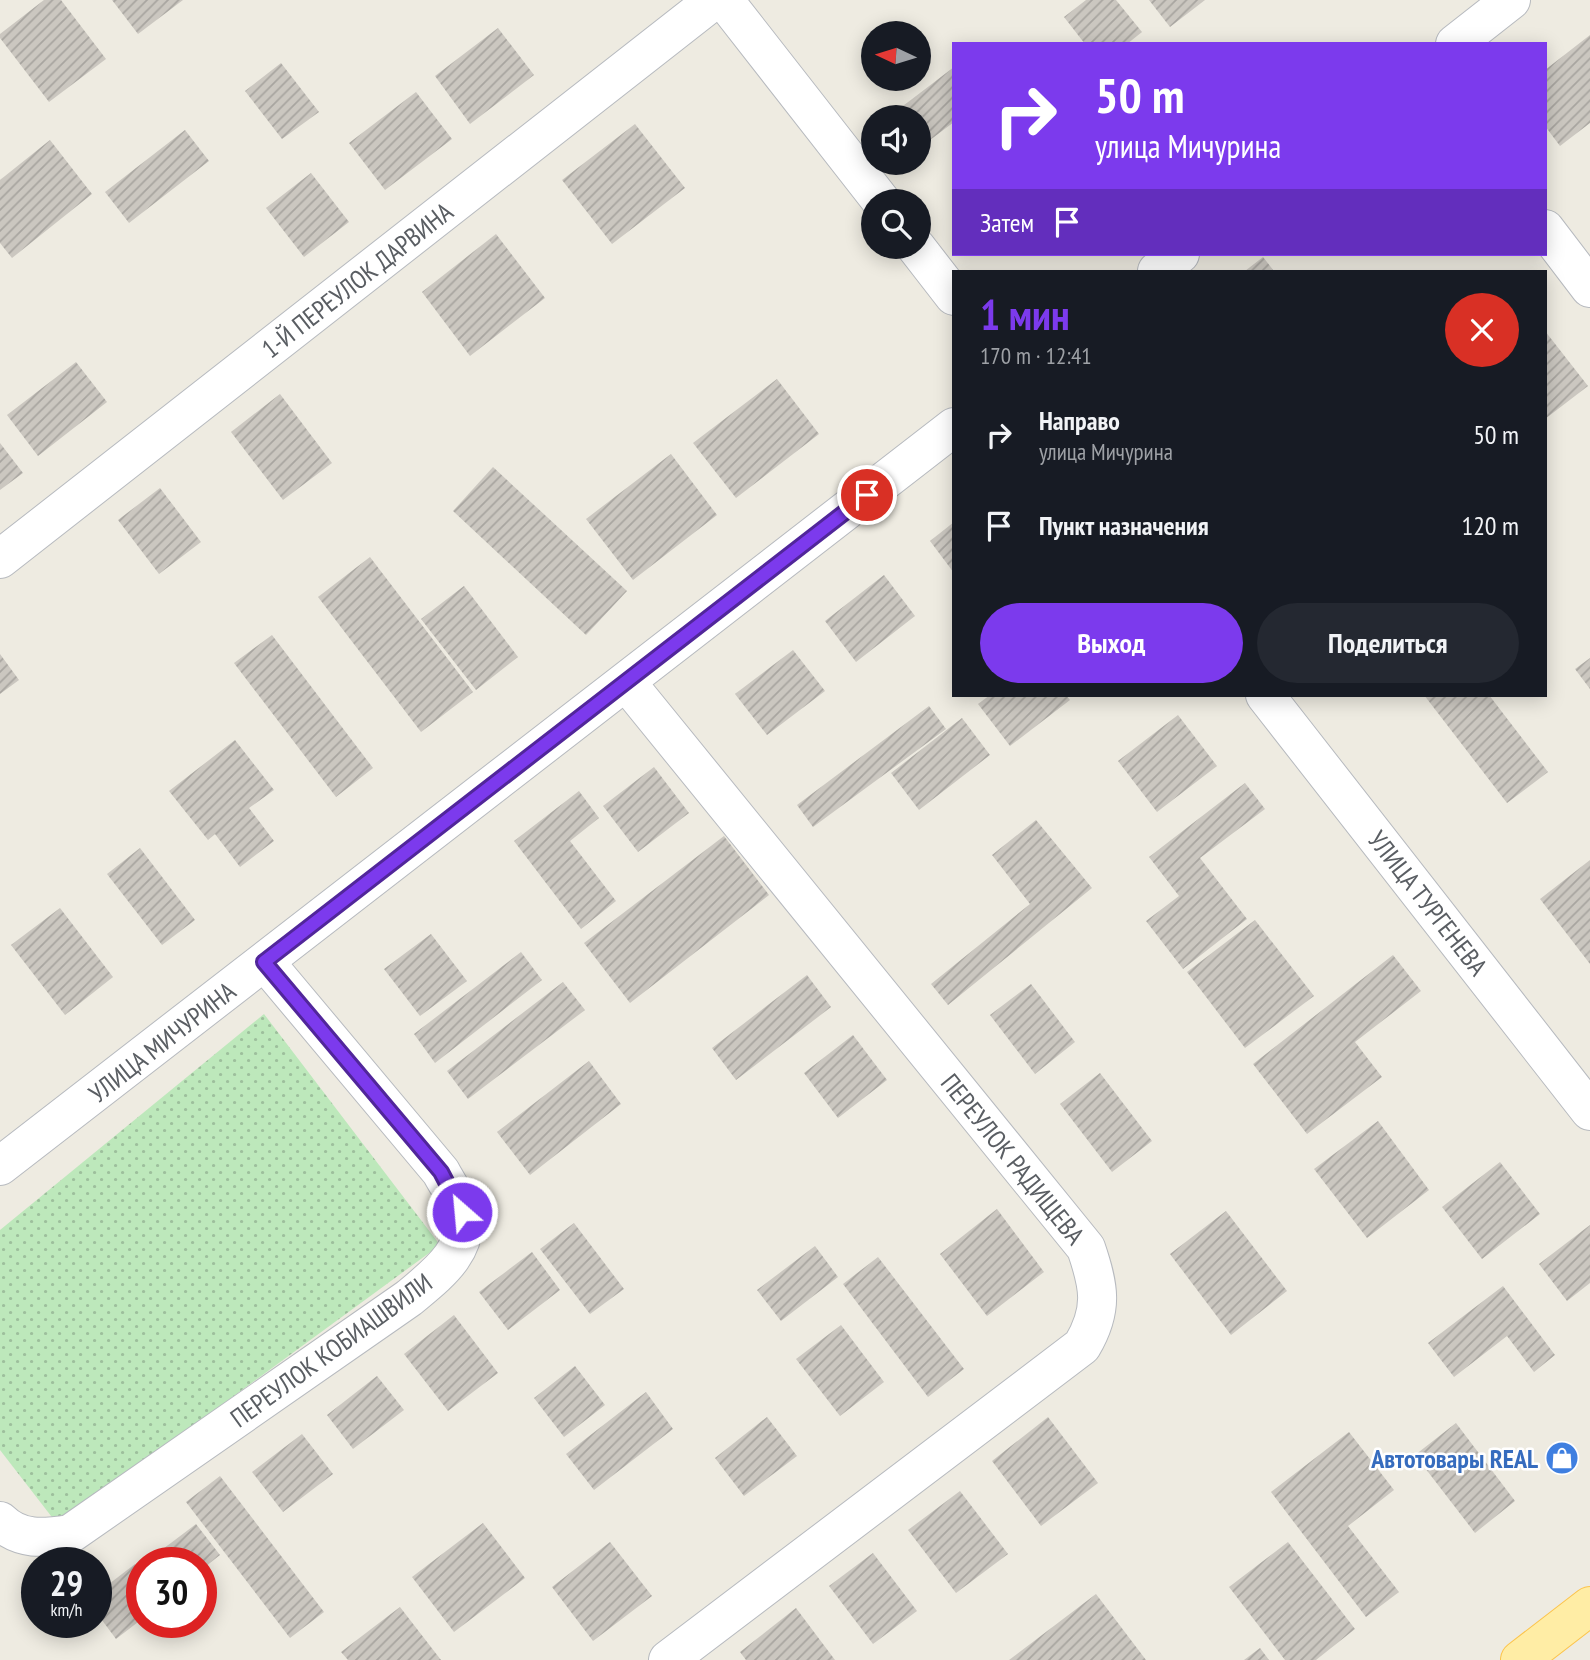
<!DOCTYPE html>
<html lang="ru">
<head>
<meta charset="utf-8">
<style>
  body { margin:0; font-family:"PT Sans Narrow",sans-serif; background:#242831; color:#f1f3f6; height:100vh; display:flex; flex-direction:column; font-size:26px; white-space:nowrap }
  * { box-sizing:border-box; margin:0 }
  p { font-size:23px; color:#9ea1a6 }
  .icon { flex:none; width:38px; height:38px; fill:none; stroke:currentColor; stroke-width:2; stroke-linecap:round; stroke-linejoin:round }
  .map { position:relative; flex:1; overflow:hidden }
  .details { position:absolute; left:952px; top:270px; width:595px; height:427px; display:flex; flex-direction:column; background:#171b24; border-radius:0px; box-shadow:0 4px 18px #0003 }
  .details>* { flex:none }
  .hud { position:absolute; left:952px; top:42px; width:595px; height:214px; border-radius:0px; box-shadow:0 4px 18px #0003; background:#7c3aed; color:#fff; overflow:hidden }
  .needle { width:46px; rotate:274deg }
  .tools { position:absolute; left:861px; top:21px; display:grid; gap:14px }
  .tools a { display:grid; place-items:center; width:70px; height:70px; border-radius:50%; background:#171b24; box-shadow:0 4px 18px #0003; font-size:35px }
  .speed { position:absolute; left:21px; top:1547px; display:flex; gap:14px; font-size:35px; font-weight:700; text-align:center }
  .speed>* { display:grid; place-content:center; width:91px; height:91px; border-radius:50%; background:#171b24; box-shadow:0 4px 18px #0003; line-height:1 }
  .speed small { font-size:18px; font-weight:400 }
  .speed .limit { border:10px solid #d22; background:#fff; color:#111 }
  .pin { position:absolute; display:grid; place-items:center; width:60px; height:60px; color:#fff; margin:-30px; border:4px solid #fff; border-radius:50%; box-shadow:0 2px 7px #0007 }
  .me { position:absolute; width:77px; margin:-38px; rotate:333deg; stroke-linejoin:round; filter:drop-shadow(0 0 5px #0008) }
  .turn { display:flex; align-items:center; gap:24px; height:147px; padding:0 28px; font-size:32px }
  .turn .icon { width:91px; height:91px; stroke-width:2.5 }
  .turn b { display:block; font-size:49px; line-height:60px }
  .then { display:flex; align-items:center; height:66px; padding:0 28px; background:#0003; gap:14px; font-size:26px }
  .round { display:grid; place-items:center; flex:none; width:74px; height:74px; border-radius:37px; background:#242831 }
  .headline { display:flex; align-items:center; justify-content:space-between; height:119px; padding:0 28px }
  h1 { font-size:42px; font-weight:800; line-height:52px; color:#7c3aed }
  .button { display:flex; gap:14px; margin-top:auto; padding:14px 28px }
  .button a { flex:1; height:80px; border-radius:42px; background:#7c3aed; color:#fff; font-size:28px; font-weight:800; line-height:80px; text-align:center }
  .button a+a { background:#242831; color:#f1f3f6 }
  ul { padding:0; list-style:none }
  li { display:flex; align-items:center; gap:21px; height:91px; padding:0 28px }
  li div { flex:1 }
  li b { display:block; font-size:26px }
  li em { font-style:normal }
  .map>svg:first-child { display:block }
</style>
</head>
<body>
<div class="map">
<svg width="1590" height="1660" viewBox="0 0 1590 1660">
  <defs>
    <pattern id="green-dots" width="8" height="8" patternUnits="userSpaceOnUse" patternTransform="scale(1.75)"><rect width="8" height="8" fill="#bde8bb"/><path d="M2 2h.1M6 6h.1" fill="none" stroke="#9dbf9c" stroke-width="1.8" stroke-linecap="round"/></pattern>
    <pattern id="building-hatch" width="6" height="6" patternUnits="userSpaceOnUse" patternTransform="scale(1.75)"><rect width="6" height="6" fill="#cbc7c0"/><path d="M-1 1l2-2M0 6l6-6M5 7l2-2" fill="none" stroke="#a8a5a0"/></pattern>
  </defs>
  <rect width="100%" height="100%" fill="#eeebe1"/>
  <path fill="url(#green-dots)" d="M 264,1014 L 440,1245 L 58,1525 L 0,1450 L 0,1230 Z"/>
  <g fill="url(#building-hatch)">
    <path d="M 44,0 L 61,0 L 106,59 L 49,102 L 0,38 L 0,34 Z"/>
    <path d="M 112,0 L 183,0 L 138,34 Z"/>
    <path d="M 1086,0 L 1116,0 L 1142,32 L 1127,44 L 1085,44 L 1064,17 Z"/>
    <path d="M 1149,0 L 1205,0 L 1170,27 Z"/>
    <path d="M 498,28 L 534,75 L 470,124 L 435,76 Z"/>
    <path d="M 1590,35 L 1590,123 L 1560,146 L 1545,126 L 1545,70 Z"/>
    <path d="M 281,63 L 319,112 L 282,139 L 245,91 Z"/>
    <path d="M 954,67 L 954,122 L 926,143 L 919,134 L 919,117 L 906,117 L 899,109 Z"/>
    <path d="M 416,92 L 452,139 L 385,190 L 349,143 Z"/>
    <path d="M 635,124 L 685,188 L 612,244 L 562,180 Z"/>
    <path d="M 185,130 L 209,161 L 129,223 L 105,192 Z"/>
    <path d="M 50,140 L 92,194 L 12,258 L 0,243 L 0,180 Z"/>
    <path d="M 311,173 L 349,222 L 304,257 L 266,208 Z"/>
    <path d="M 496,234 L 545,298 L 470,356 L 422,292 Z"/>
    <path d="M 1263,257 L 1274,271 L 1245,271 Z"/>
    <path d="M 1545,331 L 1588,386 L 1545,419 Z"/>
    <path d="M 76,362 L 107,402 L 38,456 L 7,415 Z"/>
    <path d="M 777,379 L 819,434 L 736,498 L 693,443 Z"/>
    <path d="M 280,394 L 332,463 L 283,500 L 231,432 Z"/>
    <path d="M 0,443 L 23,473 L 0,490 Z"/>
    <path d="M 671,454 L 717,515 L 633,580 L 586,519 Z"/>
    <path d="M 493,467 L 627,591 L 586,635 L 453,511 Z"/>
    <path d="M 160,488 L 201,542 L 159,574 L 118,520 Z"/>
    <path d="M 954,522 L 954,573 L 930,541 Z"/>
    <path d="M 370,557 L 473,692 L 421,732 L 318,597 Z"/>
    <path d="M 884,575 L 915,616 L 856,662 L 825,621 Z"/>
    <path d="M 464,586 L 518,657 L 476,690 L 421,619 Z"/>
    <path d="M 272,635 L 373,768 L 336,797 L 234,663 Z"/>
    <path d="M 793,650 L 825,691 L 767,735 L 735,694 Z"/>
    <path d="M 0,654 L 19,680 L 0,694 Z"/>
    <path d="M 1590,658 L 1590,689 L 1575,669 Z"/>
    <path d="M 990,695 L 1066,695 L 1070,700 L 1010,746 L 978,704 Z"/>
    <path d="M 1424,695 L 1489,695 L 1548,772 L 1507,803 Z"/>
    <path d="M 929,706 L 946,729 L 813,827 L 797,805 Z"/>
    <path d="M 1178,715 L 1217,766 L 1157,812 L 1118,761 Z"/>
    <path d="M 962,718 L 990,755 L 919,810 L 891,773 Z"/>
    <path d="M 235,740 L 274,790 L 249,808 L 274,841 L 240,867 L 215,834 L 208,840 L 169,791 Z"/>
    <path d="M 654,767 L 689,813 L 638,852 L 603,806 Z"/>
    <path d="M 1245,783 L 1265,809 L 1200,858 L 1247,919 L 1183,969 L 1146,921 L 1179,896 L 1149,857 Z"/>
    <path d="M 579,791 L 599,818 L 570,841 L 616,901 L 581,929 L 514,841 Z"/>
    <path d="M 1036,820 L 1092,888 L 948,1005 L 931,984 L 1030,904 L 992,855 Z"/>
    <path d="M 724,836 L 769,895 L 630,1003 L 584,943 Z"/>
    <path d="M 140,848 L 195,920 L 162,945 L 107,874 Z"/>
    <path d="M 1590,860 L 1590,964 L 1540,899 Z"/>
    <path d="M 60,908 L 113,977 L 65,1015 L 11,945 Z"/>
    <path d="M 1255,920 L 1314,996 L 1245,1048 L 1187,972 Z"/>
    <path d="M 431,934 L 467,981 L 420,1016 L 384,969 Z"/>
    <path d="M 521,952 L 542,980 L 435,1063 L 414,1034 Z"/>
    <path d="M 1393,955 L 1421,991 L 1355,1042 L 1382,1077 L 1307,1134 L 1253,1064 Z"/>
    <path d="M 807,975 L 831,1007 L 736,1080 L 712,1048 Z"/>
    <path d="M 563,982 L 585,1010 L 468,1099 L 447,1071 Z"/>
    <path d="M 1031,984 L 1075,1042 L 1035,1074 L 990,1015 Z"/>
    <path d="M 853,1035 L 887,1080 L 838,1118 L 804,1073 Z"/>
    <path d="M 589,1061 L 621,1104 L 530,1175 L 497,1132 Z"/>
    <path d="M 1100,1073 L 1152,1141 L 1112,1172 L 1060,1104 Z"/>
    <path d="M 1378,1121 L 1429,1190 L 1367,1238 L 1314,1169 Z"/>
    <path d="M 1500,1162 L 1540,1214 L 1482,1259 L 1442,1207 Z"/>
    <path d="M 997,1209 L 1044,1272 L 987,1316 L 940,1254 Z"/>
    <path d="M 1226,1211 L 1287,1291 L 1231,1335 L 1170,1254 Z"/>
    <path d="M 574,1223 L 624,1289 L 590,1314 L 540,1249 Z"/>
    <path d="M 1590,1225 L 1590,1283 L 1567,1301 L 1539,1264 Z"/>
    <path d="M 815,1246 L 838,1277 L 781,1321 L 757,1290 Z"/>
    <path d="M 532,1252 L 560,1290 L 508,1330 L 479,1292 Z"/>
    <path d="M 878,1257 L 964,1369 L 928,1397 L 843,1284 Z"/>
    <path d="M 1503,1286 L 1555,1355 L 1534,1372 L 1507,1336 L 1454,1377 L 1428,1343 Z"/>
    <path d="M 454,1315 L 498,1373 L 448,1411 L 404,1354 Z"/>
    <path d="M 841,1325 L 884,1382 L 840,1416 L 796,1359 Z"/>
    <path d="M 575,1366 L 605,1405 L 564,1437 L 534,1398 Z"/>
    <path d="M 377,1376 L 404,1410 L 353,1449 L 327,1415 Z"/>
    <path d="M 646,1392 L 673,1429 L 594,1490 L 566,1454 Z"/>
    <path d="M 767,1417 L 797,1456 L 744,1496 L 715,1458 Z"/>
    <path d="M 1048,1417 L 1098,1483 L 1041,1526 L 992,1461 Z"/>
    <path d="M 1456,1423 L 1515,1501 L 1475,1533 L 1415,1455 Z"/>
    <path d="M 1349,1432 L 1394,1490 L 1348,1526 L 1399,1592 L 1366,1617 L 1271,1492 Z"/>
    <path d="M 302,1434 L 333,1474 L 283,1512 L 252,1472 Z"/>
    <path d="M 220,1476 L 324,1612 L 290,1638 L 186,1502 Z"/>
    <path d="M 960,1491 L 1008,1554 L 956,1593 L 908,1530 Z"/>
    <path d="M 483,1523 L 525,1578 L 454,1632 L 412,1577 Z"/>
    <path d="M 196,1524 L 220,1555 L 201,1570 L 201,1563 L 174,1563 L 163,1549 Z"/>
    <path d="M 610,1542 L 652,1596 L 593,1641 L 552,1587 Z"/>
    <path d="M 1288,1542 L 1355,1629 L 1316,1660 L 1285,1660 L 1229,1587 Z"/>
    <path d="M 873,1553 L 917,1611 L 873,1644 L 829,1586 Z"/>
    <path d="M 135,1564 L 142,1573 L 142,1619 L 116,1639 L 96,1612 L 96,1594 Z"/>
    <path d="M 1096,1594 L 1146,1660 L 1009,1660 Z"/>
    <path d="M 400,1607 L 441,1660 L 348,1660 L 341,1652 Z"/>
    <path d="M 796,1608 L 835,1660 L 746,1660 L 740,1652 Z"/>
    <path d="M 1260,1648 L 1269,1660 L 1244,1660 Z"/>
  </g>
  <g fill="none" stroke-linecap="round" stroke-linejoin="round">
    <defs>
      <g id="minor">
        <path d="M 724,0 L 881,201"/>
        <path d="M 1455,44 L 1511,0"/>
        <path d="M 1545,229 L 1590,288"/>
        <path d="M 916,247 L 954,296"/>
        <path d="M 1157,271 L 1180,254"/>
        <path d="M 0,559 L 714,0"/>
        <path d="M 627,683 L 1086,1248 C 1099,1286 1104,1309 1082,1346 L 668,1660"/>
        <path d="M 1265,695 L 1590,1111"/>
        <path d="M 0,1166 L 954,427"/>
        <path d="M 0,1521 C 20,1541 44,1538 70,1534 L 409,1298 C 435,1276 472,1250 461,1211 C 458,1198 447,1184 441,1172 L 265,962"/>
      </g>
      <path id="major" d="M 1520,1660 L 1590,1606"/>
    </defs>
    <use href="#minor" stroke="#b7babf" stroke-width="40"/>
    <use href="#major" stroke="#fcc44c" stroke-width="40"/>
    <use href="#minor" stroke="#fff" stroke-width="38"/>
    <use href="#major" stroke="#ffeda5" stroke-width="38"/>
  </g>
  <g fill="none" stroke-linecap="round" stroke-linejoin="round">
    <defs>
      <path id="route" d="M 462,1212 L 441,1172 L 264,962 L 867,495"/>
    </defs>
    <use href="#route" stroke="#51269a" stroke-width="18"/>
    <use href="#route" stroke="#7c3aed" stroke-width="12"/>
  </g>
  <defs>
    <symbol id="shop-disc" viewBox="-11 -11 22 22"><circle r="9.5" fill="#3f7fe0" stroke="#fff"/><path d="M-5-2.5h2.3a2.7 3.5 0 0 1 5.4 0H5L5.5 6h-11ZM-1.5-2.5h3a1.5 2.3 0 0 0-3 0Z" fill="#fff"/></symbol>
  </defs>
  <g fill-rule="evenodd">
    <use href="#shop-disc" x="1543" y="1439" width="38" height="38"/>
  </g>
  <g text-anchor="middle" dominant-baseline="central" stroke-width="5" stroke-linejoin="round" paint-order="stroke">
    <g font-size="26" fill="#5a5e63" stroke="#fff">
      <text transform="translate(357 280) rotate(-38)">1-Й ПЕРЕУЛОК ДАРВИНА</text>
      <text transform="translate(1428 903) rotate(52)">УЛИЦА ТУРГЕНЕВА</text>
      <text transform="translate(162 1042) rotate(-38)">УЛИЦА МИЧУРИНА</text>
      <text transform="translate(1013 1159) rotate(51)">ПЕРЕУЛОК РАДИЩЕВА</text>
      <text transform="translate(331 1350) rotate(-36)">ПЕРЕУЛОК КОБИАШВИЛИ</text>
    </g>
    <g font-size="26" font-weight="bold" fill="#366cbe" stroke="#fff" text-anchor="end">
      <text x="1538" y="1458">Автотовары REAL</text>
    </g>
  </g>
</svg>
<div class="tools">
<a><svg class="needle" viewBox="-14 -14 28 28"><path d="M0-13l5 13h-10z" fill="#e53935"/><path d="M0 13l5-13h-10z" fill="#9ea1a6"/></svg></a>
<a><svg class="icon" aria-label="sound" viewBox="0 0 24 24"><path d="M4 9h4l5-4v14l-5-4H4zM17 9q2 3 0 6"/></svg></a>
<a><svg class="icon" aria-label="search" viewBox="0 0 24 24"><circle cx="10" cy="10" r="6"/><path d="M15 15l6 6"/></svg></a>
</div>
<div class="speed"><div>29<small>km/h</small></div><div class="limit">30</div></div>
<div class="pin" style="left:867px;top:495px;background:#d93025"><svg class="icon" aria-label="arrive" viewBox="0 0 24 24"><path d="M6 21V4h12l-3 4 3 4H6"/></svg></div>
<svg class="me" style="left:462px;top:1212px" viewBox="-20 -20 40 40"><circle r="17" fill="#7c3aed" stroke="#fff" stroke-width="3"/><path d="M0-11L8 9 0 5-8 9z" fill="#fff"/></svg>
<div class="hud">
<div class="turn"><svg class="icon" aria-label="right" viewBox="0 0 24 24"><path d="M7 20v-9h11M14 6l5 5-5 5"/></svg><div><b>50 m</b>улица Мичурина</div></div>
<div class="then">Затем<svg class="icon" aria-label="arrive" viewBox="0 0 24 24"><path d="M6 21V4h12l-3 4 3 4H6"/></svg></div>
</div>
<section class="details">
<div class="headline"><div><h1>1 мин</h1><p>170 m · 12:41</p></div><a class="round" style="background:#d93025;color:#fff"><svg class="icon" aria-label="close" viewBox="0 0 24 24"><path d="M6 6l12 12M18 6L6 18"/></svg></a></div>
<ul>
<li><svg class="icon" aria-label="right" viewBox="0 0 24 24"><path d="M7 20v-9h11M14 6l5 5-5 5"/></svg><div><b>Направо</b><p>улица Мичурина</p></div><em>50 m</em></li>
<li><svg class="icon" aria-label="arrive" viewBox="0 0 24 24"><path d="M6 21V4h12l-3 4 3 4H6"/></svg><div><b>Пункт назначения</b></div><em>120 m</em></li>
</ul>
<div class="button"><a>Выход</a><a>Поделиться</a></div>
</section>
</div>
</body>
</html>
